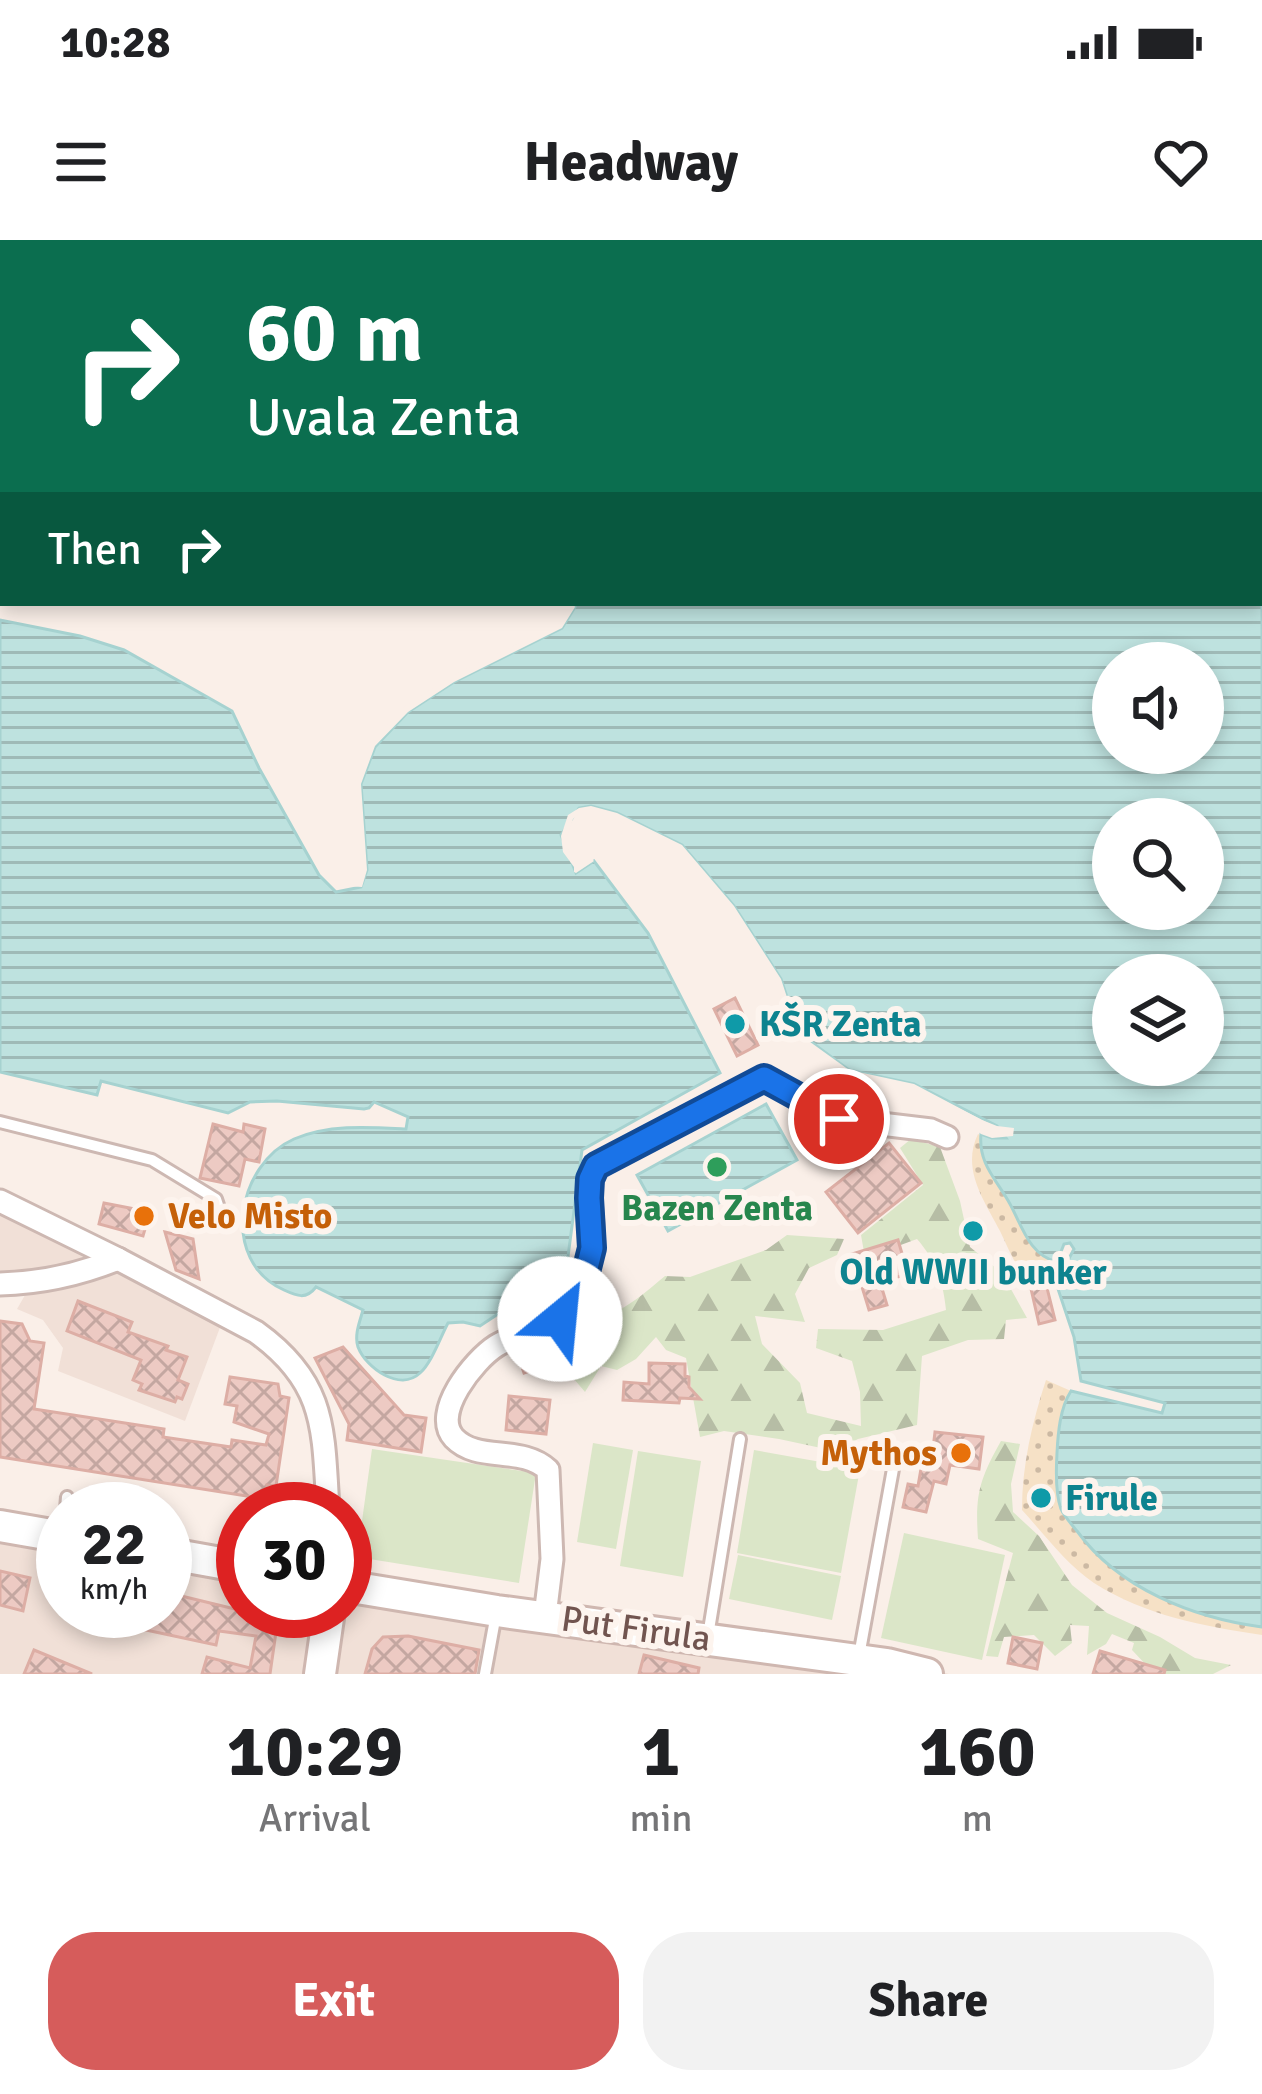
<!DOCTYPE html>
<html lang="en">
<head>
<meta charset="utf-8">
<style>
  body { margin:0; font-family:Signika,sans-serif; background:#f2f2f2; color:#202124; height:100vh; display:flex; flex-direction:column; font-size:45px; white-space:nowrap }
  * { box-sizing:border-box; margin:0 }
  p { font-size:39px; color:#757577 }
  .icon { flex:none; width:66px; height:66px; fill:none; stroke:currentColor; stroke-width:2; stroke-linecap:round; stroke-linejoin:round }
  .map { position:relative; height:1434px; overflow:hidden }
  .sheet { display:flex; flex-direction:column; background:#fff; flex:1 }
  .sheet>* { flex:none }
  .hud { position:absolute; left:0px; top:0px; width:1263px; height:366px; box-shadow:0 6px 18px #0003; background:#0b6e4f; color:#fff; overflow:hidden }
  .fabs { position:absolute; left:1092px; top:402px; display:grid; gap:24px }
  .fabs a { display:grid; place-items:center; width:132px; height:132px; border-radius:50%; background:#fff; box-shadow:0 6px 18px #0003; font-size:60px }
  .speed { position:absolute; left:36px; top:1242px; display:flex; gap:24px; font-size:60px; font-weight:700; text-align:center }
  .speed>* { display:grid; place-content:center; width:156px; height:156px; border-radius:50%; background:#fff; box-shadow:0 6px 18px #0003; line-height:1 }
  .speed small { font-size:30px; font-weight:400 }
  .speed .limit { border:18px solid #d22; background:#fff; color:#111 }
  .pin { position:absolute; display:grid; place-items:center; width:102px; height:102px; color:#fff; margin:-51px; border:6px solid #fff; border-radius:50%; box-shadow:0 3px 12px #0007 }
  .me { position:absolute; width:132px; margin:-66px; rotate:28deg; stroke-linejoin:round; filter:drop-shadow(0 0 9px #0008) }
  .turn { display:flex; align-items:center; gap:42px; height:252px; padding:0 48px; font-size:54px }
  .turn .icon { width:156px; height:156px; stroke-width:2.5 }
  .turn b { display:block; font-size:84px; line-height:102px }
  .then { display:flex; align-items:center; height:114px; padding:0 48px; background:#0003; gap:24px; font-size:45px }
  .eta { display:flex; justify-content:space-evenly; align-items:center; height:204px; text-align:center }
  .eta b { font-size:72px; font-weight:800; line-height:84px }
  .primary-button { display:flex; gap:24px; margin-top:auto; padding:24px 48px }
  .primary-button a { flex:1; height:138px; border-radius:48px; background:#d65c5b; color:#fff; font-size:48px; font-weight:800; line-height:138px; text-align:center }
  .primary-button a+a { background:#f2f2f2; color:#202124 }
  .status { display:flex; justify-content:space-between; align-items:center; height:84px; padding:0 60px; background:#fff; direction:ltr }
  .status svg { height:33px; fill:currentColor }
  header { display:flex; justify-content:space-between; align-items:center; height:156px; padding:0 48px; background:#fff; font-size:54px; font-weight:800 }
  .map>svg:first-child { display:block }
</style>
</head>
<body>
<div class="status"><b>10:28</b><svg viewBox="0 0 49 12"><path d="M0 12V9h3v3zM5 12V6h3v6zM10 12V3h3v9zM15 12V0h3v12zM26 1h20v11H26zM47 4h2v5h-2z"/></svg></div>
<header><svg class="icon" aria-label="menu" viewBox="0 0 24 24"><path d="M4 6h16M4 12h16M4 18h16"/></svg>Headway<svg class="icon" aria-label="heart" viewBox="0 0 24 24"><path d="M12 20l-8-8c-3-5 5-10 8-4 3-6 11-1 8 4z"/></svg></header>
<div class="map">
<svg width="1262" height="1434" viewBox="0 0 1262 1434">
  <defs>
    <pattern id="forest-firs" width="22" height="20" patternUnits="userSpaceOnUse" patternTransform="scale(3)"><rect width="22" height="20" fill="#dbe6c8"/><path d="M5 1l3.5 6h-7zM16 11l3.5 6h-7z" fill="#b6bda5"/></pattern>
    <pattern id="sand-dots" width="8" height="8" patternUnits="userSpaceOnUse" patternTransform="scale(3)"><rect width="8" height="8" fill="#f6e1c6"/><path d="M2 2h.1M6 6h.1" fill="none" stroke="#ccb9a3" stroke-width="1.8" stroke-linecap="round"/></pattern>
    <pattern id="water-rules" width="6" height="5" patternUnits="userSpaceOnUse" patternTransform="scale(3)"><rect width="6" height="5" fill="#bee2df"/><path d="M0 2.5h6" fill="none" stroke="#9fbab7"/></pattern>
    <pattern id="building-cross-hatch" width="8" height="8" patternUnits="userSpaceOnUse" patternTransform="scale(3)"><rect width="8" height="8" fill="#edcac3"/><path d="M0 0l8 8M0 8l8-8" fill="none" stroke="#c4a7a1"/></pattern>
  </defs>
  <rect width="100%" height="100%" fill="#faefe8"/>
  <g fill="#f1e0d7">
    <path d="M 0,949 L 228,1066 L 185,1181 L 58,1131 L 63,1108 L 43,1080 L 17,1069 L 28,1050 L 0,1051 Z"/>
    <path d="M 0,1280 L 63,1290 L 63,1371 L 165,1371 L 165,1307 L 243,1320 L 243,1371 L 345,1371 L 345,1338 L 871,1415 L 949,1434 L 0,1434 Z"/>
  </g>
  <g fill="url(#forest-firs)">
    <path d="M 911,899 L 940,907 L 960,961 L 970,1007 L 1002,1033 L 1027,1078 L 1006,1080 L 1004,1099 L 968,1100 L 922,1116 L 917,1185 L 858,1199 L 835,1211 L 779,1199 L 724,1191 L 700,1197 L 686,1118 L 666,1110 L 656,1097 L 636,1119 L 617,1130 L 601,1126 L 585,1152 L 568,1132 C 575,1116 575,1100 582,1083 C 617,1077 639,1058 665,1036 L 690,1037 L 766,1010 L 787,995 L 844,999 L 837,1015 L 809,1028 L 795,1054 L 805,1082 L 755,1076 L 762,1104 L 800,1143 L 807,1173 L 861,1186 L 860,1152 L 852,1121 L 816,1108 L 818,1089 L 883,1090 L 946,1070 C 943,1041 936,1021 917,999 L 898,1006 L 864,1012 L 861,995 L 923,945 L 900,908 Z"/>
    <path d="M 1001,1201 L 1020,1204 L 1011,1244 L 1013,1272 L 1039,1296 L 1072,1345 L 1107,1373 L 1160,1397 L 1195,1418 L 1231,1425 L 1213,1434 L 1146,1434 L 1148,1427 L 1132,1410 L 1134,1403 L 1112,1394 L 1106,1404 L 1087,1415 L 1089,1386 L 1070,1385 L 1072,1403 L 1055,1416 L 1034,1395 L 1004,1397 L 998,1417 L 986,1416 L 1013,1313 L 978,1299 C 975,1255 979,1240 1001,1201 Z"/>
  </g>
  <g fill="url(#sand-dots)">
    <path d="M 978,894 L 997,904 L 1053,1016 L 1056,1026 L 1047,1033 L 1022,1034 C 1013,1020 1007,1006 1000,991 C 984,960 961,929 978,894 Z"/>
    <path d="M 1046,1140 L 1071,1151 C 1057,1174 1057,1206 1056,1233 L 1227,1382 L 1262,1387 L 1262,1395 C 1203,1386 1146,1376 1094,1343 C 1067,1325 1044,1294 1022,1270 C 1022,1225 1032,1183 1046,1140 Z"/>
  </g>
  <g fill="#dbe6c8">
    <path d="M 593,1203 L 633,1210 L 616,1309 L 577,1302 Z"/>
    <path d="M 372,1209 L 536,1233 L 519,1343 L 357,1317 Z"/>
    <path d="M 754,1210 L 860,1229 L 841,1333 L 737,1313 Z"/>
    <path d="M 638,1211 L 701,1221 L 683,1337 L 620,1326 Z"/>
    <path d="M 904,1293 L 1005,1315 L 982,1420 L 881,1398 Z"/>
    <path d="M 738,1315 L 841,1336 L 832,1380 L 729,1359 Z"/>
  </g>
  <g fill="url(#water-rules)" stroke="#a6d2d0" stroke-width="3" fill-rule="evenodd">
    <path d="M 0,0 L 1262,0 L 1262,1387 C 1194,1378 1119,1349 1077,1291 C 1072,1285 1064,1276 1061,1269 C 1055,1253 1056,1230 1057,1213 C 1058,1193 1060,1168 1071,1151 L 1162,1173 L 1165,1163 L 1081,1141 L 1074,1097 L 1056,1043 L 1074,1009 L 1070,1003 L 1064,1004 L 1057,1022 C 1029,1015 1022,986 1010,964 C 997,940 978,924 981,894 L 992,898 L 1006,898 L 997,886 L 914,844 L 849,830 L 799,793 L 781,739 L 734,666 L 682,605 L 617,573 L 591,566 L 579,568 L 561,595 L 576,633 L 594,621 L 648,693 L 720,833 L 582,910 L 564,1047 L 520,1067 L 509,1047 L 505,1050 L 513,1070 L 498,1074 L 480,1086 L 463,1082 L 448,1083 C 440,1098 432,1122 420,1133 C 400,1152 366,1128 358,1107 C 354,1095 360,1081 363,1070 L 316,1047 C 306,1060 297,1056 284,1050 C 219,1021 237,924 294,899 C 329,884 369,887 406,889 L 408,877 L 374,862 L 369,868 L 364,869 L 277,861 L 250,862 L 228,873 L 101,841 L 97,855 L 0,832 L 0,380 L 80,396 L 124,410 L 232,471 L 259,528 L 319,635 L 336,652 L 361,647 L 367,630 L 361,544 L 375,507 L 408,472 L 454,442 L 562,388 L 575,367 L 573,363 L 1260,363 L 1260,3 L 3,3 L 3,308 L 0,308 ZM 1113,423 L 1203,423 L 1203,513 L 1113,513 ZM 1113,579 L 1203,579 L 1203,669 L 1113,669 ZM 1113,735 L 1203,735 L 1203,825 L 1113,825 Z"/>
    <path d="M 766,864 L 797,920 L 668,991 L 637,935 Z"/>
  </g>
  <g fill="#faefe8">
    <path d="M 567,363 L 573,363 L 575,367 L 562,388 L 454,442 L 408,472 L 375,506 L 361,544 L 367,630 L 362,647 L 346,646 L 345,644 L 357,642 L 361,629 L 355,543 L 370,503 L 404,467 L 450,437 L 558,384 L 568,367 Z"/>
    <path d="M 591,566 L 617,573 L 682,605 L 734,666 L 781,739 L 799,794 L 849,830 L 914,844 L 982,880 L 997,886 L 1014,888 L 1013,896 L 992,898 L 981,894 L 976,890 L 981,888 L 993,892 L 999,892 L 979,885 L 912,849 L 847,836 L 795,798 L 775,742 L 729,669 L 678,610 L 615,579 L 591,572 L 581,573 L 573,579 L 567,596 L 569,610 L 579,624 L 590,617 L 594,621 L 576,633 L 574,632 L 574,627 L 563,612 L 561,596 L 568,575 L 579,568 Z"/>
  </g>
  <g fill="url(#building-cross-hatch)" stroke="#ddaea5" stroke-width="3">
    <path d="M 735,758 L 758,805 L 737,816 L 714,769 Z"/>
    <path d="M 213,884 L 243,892 L 244,884 L 265,889 L 259,922 L 245,919 L 239,946 L 200,938 Z"/>
    <path d="M 889,903 L 921,943 L 858,993 L 826,952 Z"/>
    <path d="M 104,963 L 150,972 L 143,996 L 99,984 Z"/>
    <path d="M 165,992 L 193,999 L 199,1039 L 176,1030 Z"/>
    <path d="M 898,1000 L 908,1034 L 880,1042 L 887,1065 L 869,1070 L 852,1014 Z"/>
    <path d="M 1044,1036 L 1055,1080 L 1039,1084 L 1029,1040 Z"/>
    <path d="M 78,1061 L 132,1082 L 128,1092 L 168,1106 L 166,1110 L 187,1117 L 178,1140 L 188,1144 L 182,1159 L 177,1157 L 175,1162 L 139,1150 L 142,1144 L 133,1140 L 141,1120 L 67,1091 Z"/>
    <path d="M 0,1081 L 22,1084 L 30,1101 L 44,1103 L 34,1169 L 164,1189 L 163,1197 L 231,1207 L 232,1200 L 266,1205 L 269,1194 L 234,1182 L 237,1166 L 225,1164 L 230,1137 L 278,1144 L 280,1156 L 289,1158 L 276,1246 L 267,1245 L 265,1259 L 0,1217 Z"/>
    <path d="M 558,1100 L 565,1118 L 524,1133 L 518,1115 Z"/>
    <path d="M 343,1107 L 404,1175 L 426,1178 L 421,1212 L 347,1200 L 349,1184 L 315,1118 Z"/>
    <path d="M 649,1123 L 685,1124 L 685,1136 L 689,1137 L 689,1147 L 700,1159 L 680,1158 L 679,1163 L 623,1160 L 624,1142 L 649,1144 Z"/>
    <path d="M 509,1156 L 550,1160 L 546,1194 L 506,1190 Z"/>
    <path d="M 935,1192 L 983,1197 L 979,1229 L 950,1225 L 946,1244 L 934,1241 L 926,1272 L 903,1267 L 908,1244 L 918,1246 L 922,1223 L 931,1225 Z"/>
    <path d="M 0,1331 L 30,1338 L 23,1371 L 0,1365 Z"/>
    <path d="M 165,1352 L 243,1371 L 307,1371 L 306,1388 L 277,1385 L 270,1434 L 202,1434 L 207,1417 L 250,1428 L 256,1396 L 219,1391 L 216,1405 L 90,1378 L 91,1371 L 165,1371 Z"/>
    <path d="M 408,1396 L 479,1410 L 475,1434 L 365,1434 L 372,1409 L 383,1397 Z"/>
    <path d="M 1013,1397 L 1042,1403 L 1037,1429 L 1008,1423 Z"/>
    <path d="M 34,1410 L 92,1434 L 24,1434 Z"/>
    <path d="M 1100,1411 L 1165,1430 L 1164,1434 L 1093,1434 Z"/>
    <path d="M 644,1415 L 699,1428 L 698,1434 L 639,1434 Z"/>
  </g>
  <g fill="none" stroke-linecap="round" stroke-linejoin="round">
    <defs>
      <g id="lane">
        <path d="M 0,882 L 152,920 L 216,959 L 224,983"/>
        <path d="M 66,1269 L 67,1257"/>
        <path d="M 708,1396 L 740,1199"/>
        <path d="M 859,1416 L 893,1229"/>
        <path d="M 485,1434 L 496,1374"/>
      </g>
      <g id="street">
        <path d="M 0,961 L 118,1019 L 256,1092 C 327,1143 323,1190 328,1269"/>
        <path d="M 0,1044 C 41,1043 81,1034 118,1019"/>
        <path d="M 545,1376 L 552,1319 L 548,1230 C 521,1205 478,1223 454,1198 C 431,1173 474,1120 496,1106 C 522,1090 558,1089 577,1062 C 582,1055 583,1044 585,1036 C 587,1027 591,1017 592,1008 C 595,979 584,954 595,926 L 764,838 L 839,879 L 931,890 L 947,897"/>
      </g>
      <g id="secondary">
        <path d="M 0,1286 L 63,1297"/>
        <path d="M 165,1313 L 243,1327"/>
        <path d="M 345,1346 L 497,1371 L 887,1424 L 927,1434"/>
        <path d="M 320,1434 L 329,1371"/>
      </g>
    </defs>
    <use href="#lane" stroke="#cdb8b2" stroke-width="16"/>
    <use href="#street" stroke="#cdb8b2" stroke-width="27"/>
    <use href="#secondary" stroke="#cfb7b0" stroke-width="36"/>
    <use href="#lane" stroke="#fff" stroke-width="10"/>
    <use href="#street" stroke="#fff" stroke-width="21"/>
    <use href="#secondary" stroke="#fff" stroke-width="30"/>
  </g>
  <g fill="none" stroke-linecap="round" stroke-linejoin="round">
    <defs>
      <path id="route" d="M 560,1079 L 579,1060 L 592,1008 L 589,958 L 590,939 L 596,926 L 764,838 L 839,879"/>
    </defs>
    <use href="#route" stroke="#114b97" stroke-width="30"/>
    <use href="#route" stroke="#1a73e8" stroke-width="21"/>
  </g>
  <g fill="#0f9aa8" stroke="#fdf4ee" stroke-width="4.5">
    <circle cx="735" cy="784" r="12"/>
    <circle cx="973" cy="991" r="12"/>
    <circle cx="1041" cy="1258" r="12"/>
  </g>
  <circle fill="#2e9e5b" stroke="#fdf4ee" stroke-width="4.5" cx="717" cy="927" r="12"/>
  <g fill="#e8710a" stroke="#fdf4ee" stroke-width="4.5">
    <circle cx="144" cy="976" r="12"/>
    <circle cx="961" cy="1213" r="12"/>
  </g>
  <g text-anchor="middle" dominant-baseline="central" stroke-width="12" stroke-linejoin="round" paint-order="stroke">
    <g font-size="36" font-weight="bold" fill="#0d838f" stroke="#fdf4ee" text-anchor="start">
      <text x="759" y="784">KŠR Zenta</text>
      <text x="973" y="1032" text-anchor="middle">Old WWII bunker</text>
      <text x="1065" y="1258">Firule</text>
    </g>
    <g font-size="36" font-weight="bold" fill="#27864d" stroke="#fdf4ee">
      <text x="717" y="968">Bazen Zenta</text>
    </g>
    <g font-size="36" font-weight="bold" fill="#c56008" stroke="#fdf4ee" text-anchor="start">
      <text x="168" y="976">Velo Misto</text>
      <text x="937" y="1213" text-anchor="end">Mythos</text>
    </g>
    <g font-size="36" fill="#71544f" stroke="#fdf4ee">
      <text transform="translate(636 1389) rotate(8)">Put Firula</text>
    </g>
  </g>
</svg>
<div class="fabs">
<a><svg class="icon" aria-label="sound" viewBox="0 0 24 24"><path d="M4 9h4l5-4v14l-5-4H4zM17 9q2 3 0 6"/></svg></a>
<a><svg class="icon" aria-label="search" viewBox="0 0 24 24"><circle cx="10" cy="10" r="6"/><path d="M15 15l6 6"/></svg></a>
<a><svg class="icon" aria-label="layers" viewBox="0 0 24 24"><path d="M12 4l9 5-9 5-9-5zM3 14l9 5 9-5"/></svg></a>
</div>
<div class="speed"><div>22<small>km/h</small></div><div class="limit">30</div></div>
<div class="pin" style="left:839px;top:879px;background:#d93025"><svg class="icon" aria-label="arrive" viewBox="0 0 24 24"><path d="M6 21V4h12l-3 4 3 4H6"/></svg></div>
<svg class="me" style="left:560px;top:1079px" viewBox="-20 -20 40 40"><circle r="19" fill="#fff"/><path d="M0-13L10 11 0 6-10 11z" fill="#1a73e8"/></svg>
<div class="hud">
<div class="turn"><svg class="icon" aria-label="right" viewBox="0 0 24 24"><path d="M7 20v-9h11M14 6l5 5-5 5"/></svg><div><b>60 m</b>Uvala Zenta</div></div>
<div class="then">Then<svg class="icon" aria-label="right" viewBox="0 0 24 24"><path d="M7 20v-9h11M14 6l5 5-5 5"/></svg></div>
</div>
</div>
<section class="sheet">
<div class="eta">
<div><b>10:29</b><p>Arrival</p></div>
<div><b>1</b><p>min</p></div>
<div><b>160</b><p>m</p></div>
</div>
<div class="primary-button"><a>Exit</a><a>Share</a></div>
</section>
</body>
</html>
